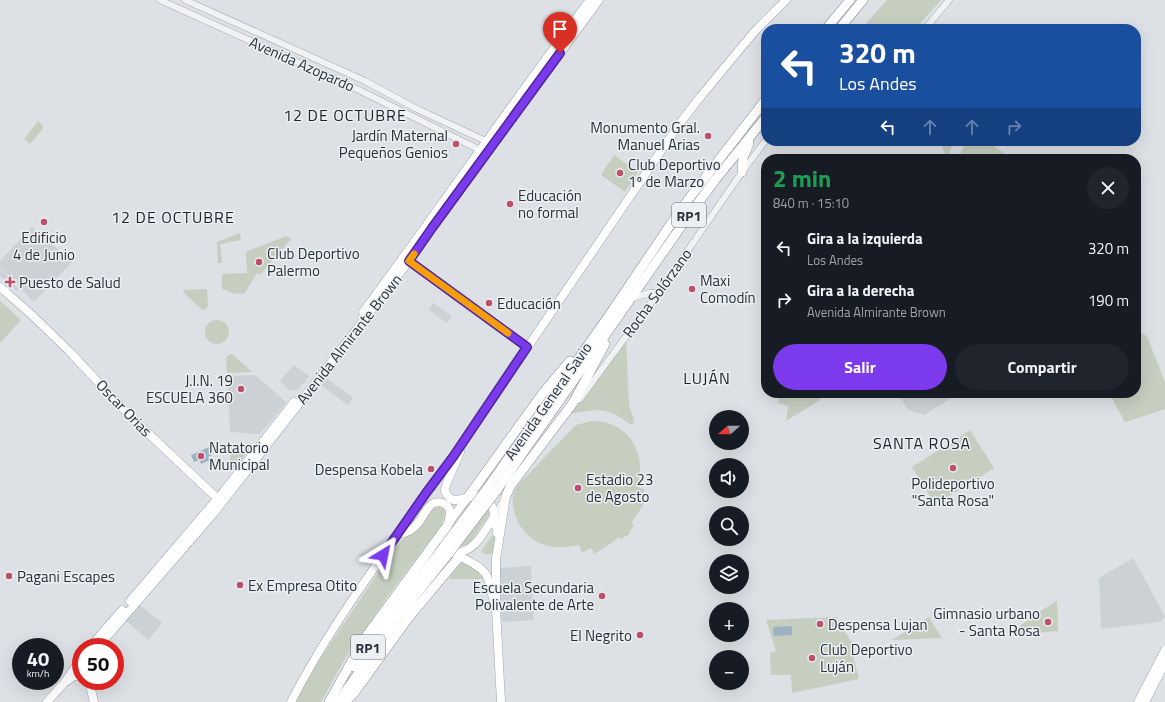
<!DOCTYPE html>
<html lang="es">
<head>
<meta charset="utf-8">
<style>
  body { margin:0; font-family:"Titillium Web",sans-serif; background:#20242c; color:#f1f3f6; height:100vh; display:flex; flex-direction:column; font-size:15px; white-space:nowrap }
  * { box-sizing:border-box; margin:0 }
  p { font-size:13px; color:#9ea1a6 }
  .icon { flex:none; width:22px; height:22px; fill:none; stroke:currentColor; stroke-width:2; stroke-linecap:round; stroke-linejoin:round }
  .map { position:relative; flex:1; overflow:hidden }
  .details { position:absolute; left:761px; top:154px; width:380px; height:244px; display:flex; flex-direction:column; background:#171b24; border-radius:16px; box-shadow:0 4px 16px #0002 }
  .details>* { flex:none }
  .top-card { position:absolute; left:761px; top:24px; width:380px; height:122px; border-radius:16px; box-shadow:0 4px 16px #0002; background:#1a4fa0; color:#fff; overflow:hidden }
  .needle { width:26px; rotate:249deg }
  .buttons { position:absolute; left:709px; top:410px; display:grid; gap:8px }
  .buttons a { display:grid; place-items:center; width:40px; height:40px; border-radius:50%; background:#171b24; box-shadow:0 4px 16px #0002; font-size:20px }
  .speed { position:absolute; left:12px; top:638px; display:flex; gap:8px; font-size:20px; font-weight:700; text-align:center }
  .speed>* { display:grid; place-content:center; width:52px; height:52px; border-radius:50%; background:#171b24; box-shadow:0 4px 16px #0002; line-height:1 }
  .speed small { font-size:10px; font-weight:400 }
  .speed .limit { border:6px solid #d22; background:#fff; color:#111 }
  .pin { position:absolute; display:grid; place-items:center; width:34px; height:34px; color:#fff; margin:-41px -17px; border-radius:50% 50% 50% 0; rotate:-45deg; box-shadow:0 0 4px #0007 }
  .pin .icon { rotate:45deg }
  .me { position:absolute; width:44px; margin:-22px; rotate:35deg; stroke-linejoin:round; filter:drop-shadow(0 0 3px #0008) }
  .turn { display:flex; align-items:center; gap:14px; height:84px; padding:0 12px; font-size:18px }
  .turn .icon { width:52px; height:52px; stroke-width:2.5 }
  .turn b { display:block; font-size:28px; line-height:34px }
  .lanes { display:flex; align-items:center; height:38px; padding:0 12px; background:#0003; justify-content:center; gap:20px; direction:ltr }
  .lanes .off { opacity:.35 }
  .round { display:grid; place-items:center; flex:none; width:42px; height:42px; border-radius:21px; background:#20242c }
  .overview { display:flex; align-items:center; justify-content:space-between; height:68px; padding:0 12px }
  h1 { font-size:24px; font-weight:700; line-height:30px; color:#1e9e55 }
  .action { display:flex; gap:8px; margin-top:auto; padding:8px 12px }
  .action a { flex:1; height:46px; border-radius:24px; background:#7c3aed; color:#fff; font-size:16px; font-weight:700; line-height:46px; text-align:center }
  .action a+a { background:#20242c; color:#f1f3f6 }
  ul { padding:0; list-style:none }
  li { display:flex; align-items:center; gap:12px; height:52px; padding:0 12px }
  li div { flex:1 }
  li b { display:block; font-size:15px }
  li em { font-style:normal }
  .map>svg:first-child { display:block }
</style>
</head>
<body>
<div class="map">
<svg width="1165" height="702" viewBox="0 0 1165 702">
  <rect width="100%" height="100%" fill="#dde1e5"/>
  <g fill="#ccd1d6">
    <path d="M 32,227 L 72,262 L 34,302 L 0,267 L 0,261 Z"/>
    <path d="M 0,268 L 19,289 L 17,291 L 0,276 Z"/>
    <path d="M 433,303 L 452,316 L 447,323 L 429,310 Z"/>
    <path d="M 294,365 L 309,376 L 298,390 L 289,390 L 280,381 Z"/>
    <path d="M 255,375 L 285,401 L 286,403 L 260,434 L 231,432 L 230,430 L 227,378 L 228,376 Z"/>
    <path d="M 326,378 L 353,398 L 348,405 L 321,385 Z"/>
    <path d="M 898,393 L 959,393 L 924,415 L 908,410 Z"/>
    <path d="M 1133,558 L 1165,616 L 1160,622 L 1101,629 L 1099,578 Z"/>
    <path d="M 531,566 L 534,620 L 502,622 L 499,568 Z"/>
    <path d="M 140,605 L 162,623 L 148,640 L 126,621 Z"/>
  </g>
  <g fill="#c5cebf">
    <path d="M 887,0 L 941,0 L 915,29 L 861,29 Z"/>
    <path d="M 38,121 L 44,127 L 30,144 L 24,139 Z"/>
    <path d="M 940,141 L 953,141 L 948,159 L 947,159 Z"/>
    <path d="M 965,141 L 987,141 L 1012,159 L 959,159 Z"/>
    <path d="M 614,155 L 638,172 L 625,192 L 601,175 Z"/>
    <path d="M 240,233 L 241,240 L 220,244 L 222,263 L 218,263 L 217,242 Z"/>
    <path d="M 286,236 L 291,239 L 261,274 L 257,273 L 245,293 L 236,294 L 222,289 L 222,274 L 247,273 L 246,252 Z"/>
    <path d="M 207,289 L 208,307 L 204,310 L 201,309 L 183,292 L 184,290 Z"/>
    <path d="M 0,301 L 21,320 L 0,343 Z"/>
    <circle cx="217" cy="332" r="12"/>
    <path d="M 1136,330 L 1147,336 L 1165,382 L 1165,409 L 1125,422 L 1109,393 L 1136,393 Z"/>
    <path d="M 626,339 L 629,405 L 634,419 L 633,424 L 630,424 C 605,406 598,409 569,414 L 585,398 Z"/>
    <path d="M 231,354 L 232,354 L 252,372 L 227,373 L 226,357 Z"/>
    <path d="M 780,393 L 815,393 L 820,400 L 786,421 L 788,406 L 778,403 Z"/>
    <path d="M 592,421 C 628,420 648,454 637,486 L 645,490 L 640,498 L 646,501 L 631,523 L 634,526 L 630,530 L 631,532 L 626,537 L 625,536 L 621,539 L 619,537 L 607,546 L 594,554 L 591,548 L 582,553 L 579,545 C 568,547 556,549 545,545 C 526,540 510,517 513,496 C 514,492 516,488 518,485 L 576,425 Z"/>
    <path d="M 970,430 L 994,468 L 935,505 L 912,467 Z"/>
    <path d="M 231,444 L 252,446 L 233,471 L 231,469 L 230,445 Z"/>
    <path d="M 475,501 L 488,506 L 489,511 L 489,515 L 470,543 C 465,546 462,547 456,546 L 449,533 L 467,506 Z"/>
    <path d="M 438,505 L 444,509 L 445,516 L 440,527 L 390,593 L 346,657 L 321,702 L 295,702 L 316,665 L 394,549 L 405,537 L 414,532 L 433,507 Z"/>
    <path d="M 495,532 L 495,552 C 490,555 485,555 481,551 Z"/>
    <path d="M 464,562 L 470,564 L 484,576 L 484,579 L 449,579 C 453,573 457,565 464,562 Z"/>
    <path d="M 1057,601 L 1058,631 L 1017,635 L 1014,633 L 1015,630 L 1034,615 Z"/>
    <path d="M 836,617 L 854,646 L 852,651 L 859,679 L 792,693 L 791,675 L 771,675 L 770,653 L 776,651 L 766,620 Z"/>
    <path d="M 929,617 L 942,638 L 892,640 Z"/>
  </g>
  <g fill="#9cb2c2">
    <path d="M 209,447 L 212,455 L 208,457 L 210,460 L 201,464 L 199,460 L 194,462 L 191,455 Z"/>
    <path d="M 792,626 L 792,635 L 774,636 L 773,627 Z"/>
  </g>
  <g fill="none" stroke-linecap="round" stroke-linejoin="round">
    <defs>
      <g id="minor">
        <path d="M 160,0 L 359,90 L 484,152"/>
        <path d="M 185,0 L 365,81 L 415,108 L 490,143"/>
        <path d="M 925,29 L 949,0"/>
        <path d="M 632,298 L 649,293 L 658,293"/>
        <path d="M 576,401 L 580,399 L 666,282 L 742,172 L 766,140"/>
        <path d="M 494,517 L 504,499"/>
      </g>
      <g id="major">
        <path d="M 405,258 L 527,347"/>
        <path d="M 0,287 L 33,316 L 68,350 L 133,419 L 217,498 L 219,502"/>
        <path d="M 363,312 C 440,209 512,102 590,0"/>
        <path d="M 460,452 C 458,460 444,485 445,491 C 446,495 450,498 453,500 C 462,500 470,496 479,496 C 495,495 495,522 497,533"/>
        <path d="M 468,497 C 458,511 443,525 444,544 C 451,557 474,559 485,573 C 490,580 491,590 493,598"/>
        <path d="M 398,534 C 411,533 418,525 424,514 C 427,510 429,506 432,504 C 439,500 448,503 450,511 C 450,516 449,520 448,524"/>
        <path d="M 454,553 C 475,553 484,531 494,517"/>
        <path d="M 130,601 L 224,491 L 294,402"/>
        <path d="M 90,647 L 122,610"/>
        <path d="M 98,647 L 214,513 L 333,360 L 409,261 L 432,228 L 599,0"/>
        <path d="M 67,681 L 74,676 L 81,676"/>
        <path d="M 89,681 L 94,702"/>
        <path d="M 47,702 L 64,683 L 81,659"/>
        <path d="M 291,702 C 321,643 359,588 398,535 C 416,509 434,483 453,457 L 680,123 L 701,96 L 755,31 L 786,0"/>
        <path d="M 501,702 L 496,609 L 496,559 L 506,496"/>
        <path d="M 1138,702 L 1165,650"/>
        <path d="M 1145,702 L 1165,663"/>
      </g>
      <g id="highway">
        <path d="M 826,29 L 850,0"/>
        <path d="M 839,29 L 863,0"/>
        <path d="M 742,172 L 743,158 L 749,143"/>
        <path d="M 489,486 L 610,314 L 681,209 L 766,99"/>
        <path d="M 497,490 L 687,218 L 715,180 L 766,117"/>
        <path d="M 506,496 L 511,485 L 573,403 L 605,344"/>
        <path d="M 468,497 L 543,393 L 570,361"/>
        <path d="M 354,667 L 391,614 L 439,553"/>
        <path d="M 329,702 L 365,638 L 447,526"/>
        <path d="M 338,702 L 398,617 L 446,557"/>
        <path d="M 345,702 L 354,693 L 409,617 L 460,556"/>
      </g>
    </defs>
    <use href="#minor" stroke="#a3a9ae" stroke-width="7"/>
    <use href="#major" stroke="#9ea7b0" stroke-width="9"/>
    <use href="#highway" stroke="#87909a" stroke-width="10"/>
    <use href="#minor" stroke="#f0f2f4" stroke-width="6"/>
    <use href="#major" stroke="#fff" stroke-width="8"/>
    <use href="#highway" stroke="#fff" stroke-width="9"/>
    <defs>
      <g id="highway-bridge">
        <path d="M 439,553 L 489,486"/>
        <path d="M 446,557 L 497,490"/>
      </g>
    </defs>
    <use href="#highway-bridge" stroke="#87909a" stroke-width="10" stroke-linecap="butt"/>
    <use href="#highway-bridge" stroke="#fff" stroke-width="9"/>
  </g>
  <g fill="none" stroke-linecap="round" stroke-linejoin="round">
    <defs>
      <path id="route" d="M 383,555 L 426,493 L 453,457 L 527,347 L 409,261 L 432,228 L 560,53"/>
    </defs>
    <use href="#route" stroke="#51269a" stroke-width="10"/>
    <use href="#route" stroke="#7c3aed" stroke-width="7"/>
    <path stroke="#f59e0b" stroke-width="7" d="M 414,254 L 409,261 L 508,333"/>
  </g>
  <g fill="#be4f6b" stroke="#edf0f3" stroke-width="1.5">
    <circle cx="708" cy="136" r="4"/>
    <circle cx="456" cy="144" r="4"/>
    <circle cx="620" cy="173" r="4"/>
    <circle cx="510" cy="204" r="4"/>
    <circle cx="44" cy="222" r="4"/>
    <circle cx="259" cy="262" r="4"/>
    <path d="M8 276h4v4h4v4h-4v4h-4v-4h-4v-4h4z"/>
    <circle cx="692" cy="289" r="4"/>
    <circle cx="489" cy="303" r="4"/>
    <circle cx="241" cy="389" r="4"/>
    <circle cx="201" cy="456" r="4"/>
    <circle cx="953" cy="468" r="4"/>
    <circle cx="431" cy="469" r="4"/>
    <circle cx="578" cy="488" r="4"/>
    <circle cx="9" cy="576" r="4"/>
    <circle cx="240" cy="585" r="4"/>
    <circle cx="602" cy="596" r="4"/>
    <circle cx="1048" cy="622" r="4"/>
    <circle cx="820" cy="624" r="4"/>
    <circle cx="640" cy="635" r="4"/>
    <circle cx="812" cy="658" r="4"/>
  </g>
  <g text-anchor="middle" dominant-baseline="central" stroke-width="3" stroke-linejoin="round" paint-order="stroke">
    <g fill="#edf0f3" stroke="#646a72" stroke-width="1">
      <rect x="672" y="203" width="34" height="24" rx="3"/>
      <rect x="351" y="635" width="34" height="24" rx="3"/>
    </g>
    <g font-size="14" font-weight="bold" fill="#29313a">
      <text x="689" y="215">RP1</text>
      <text x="368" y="647">RP1</text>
    </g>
    <g font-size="15" fill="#29313a" stroke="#edf0f3">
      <text transform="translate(302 64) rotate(24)">Avenida Azopardo</text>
      <text transform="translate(657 293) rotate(-54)">Rocha Solórzano</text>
      <text transform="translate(349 339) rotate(-52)">Avenida Almirante Brown</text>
      <text transform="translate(548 401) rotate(-55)">Avenida General Savio</text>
      <text transform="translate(124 408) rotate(46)">Oscar Orias</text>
    </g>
    <g font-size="15" fill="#29313a" stroke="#edf0f3" text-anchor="start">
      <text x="700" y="127" text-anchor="end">Monumento Gral.<tspan x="700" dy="17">Manuel Arias</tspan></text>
      <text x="448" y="135" text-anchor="end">Jardín Maternal<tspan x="448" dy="17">Pequeños Genios</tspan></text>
      <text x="628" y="164">Club Deportivo<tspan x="628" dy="17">1º de Marzo</tspan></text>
      <text x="518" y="195">Educación<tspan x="518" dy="17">no formal</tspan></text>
      <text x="44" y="237" text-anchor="middle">Edificio<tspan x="44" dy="17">4 de Junio</tspan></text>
      <text x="267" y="253">Club Deportivo<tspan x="267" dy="17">Palermo</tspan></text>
      <text x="700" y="280">Maxi<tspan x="700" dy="17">Comodín</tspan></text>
      <text x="19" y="282">Puesto de Salud</text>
      <text x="497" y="303">Educación</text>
      <text x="233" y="380" text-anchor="end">J.I.N. 19<tspan x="233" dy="17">ESCUELA 360</tspan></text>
      <text x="209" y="447">Natatorio<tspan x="209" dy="17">Municipal</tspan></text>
      <text x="423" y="469" text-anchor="end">Despensa Kobela</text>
      <text x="586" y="479">Estadio 23<tspan x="586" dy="17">de Agosto</tspan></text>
      <text x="953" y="483" text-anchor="middle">Polideportivo<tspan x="953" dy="17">"Santa Rosa"</tspan></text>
      <text x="17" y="576">Pagani Escapes</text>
      <text x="248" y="585">Ex Empresa Otito</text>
      <text x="594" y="587" text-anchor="end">Escuela Secundaria<tspan x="594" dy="17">Polivalente de Arte</tspan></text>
      <text x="1040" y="613" text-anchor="end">Gimnasio urbano<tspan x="1040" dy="17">- Santa Rosa</tspan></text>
      <text x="828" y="624">Despensa Lujan</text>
      <text x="632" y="635" text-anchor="end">El Negrito</text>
      <text x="820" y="649">Club Deportivo<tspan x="820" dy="17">Luján</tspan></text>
    </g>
    <g font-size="16" letter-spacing="1" fill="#1b222b" stroke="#edf0f3">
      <text x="345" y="115">12 DE OCTUBRE</text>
      <text x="173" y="217">12 DE OCTUBRE</text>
      <text x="707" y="378">LUJÁN</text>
      <text x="922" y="443">SANTA ROSA</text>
    </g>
  </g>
</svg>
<div class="buttons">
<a><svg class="needle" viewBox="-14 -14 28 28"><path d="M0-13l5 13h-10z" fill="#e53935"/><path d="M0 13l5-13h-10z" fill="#9ea1a6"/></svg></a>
<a><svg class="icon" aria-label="sound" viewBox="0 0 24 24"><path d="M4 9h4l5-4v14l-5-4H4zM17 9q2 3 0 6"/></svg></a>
<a><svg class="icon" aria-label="search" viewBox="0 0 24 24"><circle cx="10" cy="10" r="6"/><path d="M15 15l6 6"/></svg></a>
<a><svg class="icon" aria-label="layers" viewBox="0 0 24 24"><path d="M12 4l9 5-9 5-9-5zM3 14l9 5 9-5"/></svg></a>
<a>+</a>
<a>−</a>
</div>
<div class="speed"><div>40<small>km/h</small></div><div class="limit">50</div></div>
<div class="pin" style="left:560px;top:53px;background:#d93025"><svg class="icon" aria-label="arrive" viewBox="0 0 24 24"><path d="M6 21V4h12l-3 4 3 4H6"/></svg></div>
<svg class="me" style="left:383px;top:555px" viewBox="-20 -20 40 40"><path d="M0-17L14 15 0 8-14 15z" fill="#7c3aed" stroke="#fff" stroke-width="4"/></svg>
<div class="top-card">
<div class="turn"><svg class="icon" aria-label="left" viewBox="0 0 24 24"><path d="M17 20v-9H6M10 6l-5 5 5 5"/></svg><div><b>320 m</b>Los Andes</div></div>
<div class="lanes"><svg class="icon" aria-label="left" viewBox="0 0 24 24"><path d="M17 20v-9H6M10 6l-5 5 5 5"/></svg><svg class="icon off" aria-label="ahead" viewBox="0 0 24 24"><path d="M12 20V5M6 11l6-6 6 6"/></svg><svg class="icon off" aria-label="ahead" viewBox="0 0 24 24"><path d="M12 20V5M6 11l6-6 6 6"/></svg><svg class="icon off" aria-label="right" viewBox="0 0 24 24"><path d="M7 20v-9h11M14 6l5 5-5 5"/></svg></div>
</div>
<section class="details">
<div class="overview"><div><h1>2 min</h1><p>840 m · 15:10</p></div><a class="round"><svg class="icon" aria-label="close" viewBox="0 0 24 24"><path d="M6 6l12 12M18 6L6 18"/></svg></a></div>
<ul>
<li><svg class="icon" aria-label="left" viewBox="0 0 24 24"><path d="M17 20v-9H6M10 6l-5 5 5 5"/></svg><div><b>Gira a la izquierda</b><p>Los Andes</p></div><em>320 m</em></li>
<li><svg class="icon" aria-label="right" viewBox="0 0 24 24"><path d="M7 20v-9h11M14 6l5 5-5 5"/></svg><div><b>Gira a la derecha</b><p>Avenida Almirante Brown</p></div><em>190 m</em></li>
</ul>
<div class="action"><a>Salir</a><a>Compartir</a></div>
</section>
</div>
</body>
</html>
